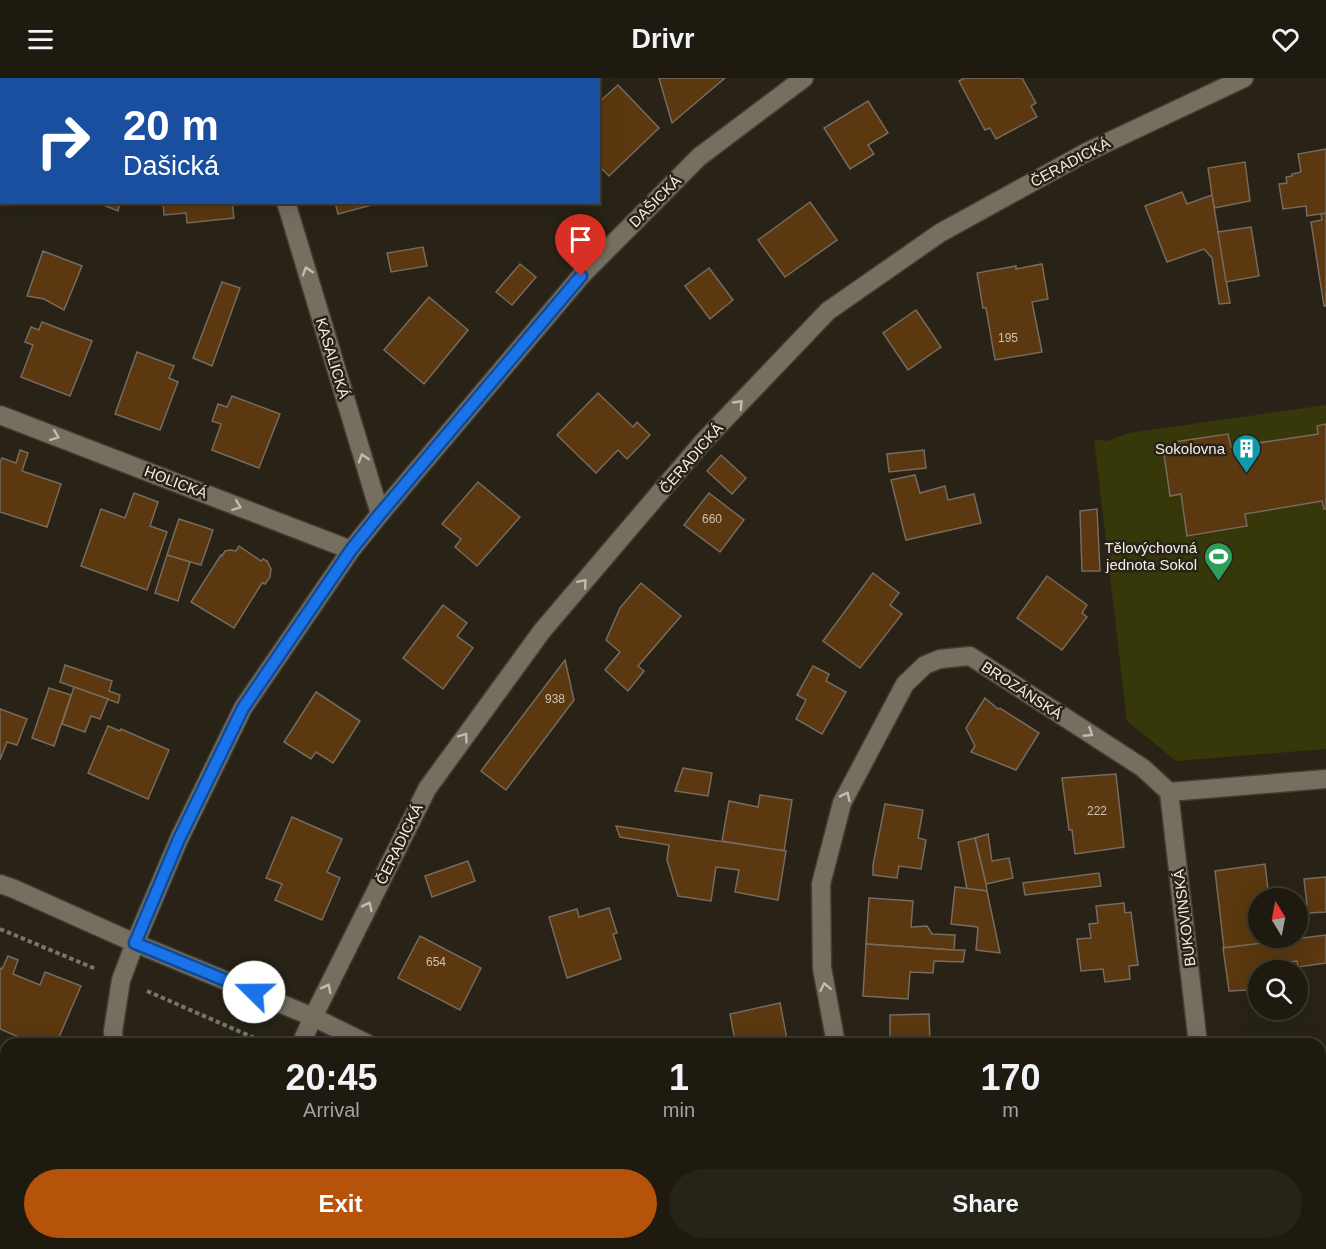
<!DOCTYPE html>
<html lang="en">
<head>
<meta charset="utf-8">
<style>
  body { margin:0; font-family:Arial,sans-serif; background:#262319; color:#f1f3f6; height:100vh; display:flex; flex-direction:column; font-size:22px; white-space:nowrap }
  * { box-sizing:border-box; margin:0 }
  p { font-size:20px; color:#a1a19f }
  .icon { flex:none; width:33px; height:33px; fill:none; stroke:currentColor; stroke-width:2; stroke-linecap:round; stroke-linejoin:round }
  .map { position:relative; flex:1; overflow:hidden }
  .drawer { position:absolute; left:0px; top:960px; width:1326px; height:212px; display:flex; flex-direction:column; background:#1e1a10; border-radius:18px 18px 0 0; box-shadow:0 6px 24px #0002,0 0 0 2px #3c3830 }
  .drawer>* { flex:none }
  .banner { position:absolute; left:0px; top:0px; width:600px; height:126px; box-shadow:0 6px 24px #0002,0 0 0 2px #3c3830; background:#1a4fa0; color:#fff; overflow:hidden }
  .needle { width:39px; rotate:350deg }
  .buttons { position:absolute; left:1248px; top:810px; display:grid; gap:12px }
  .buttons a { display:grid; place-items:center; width:60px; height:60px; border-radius:50%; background:#1e1a10; box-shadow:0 6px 24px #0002,0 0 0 2px #3c3830; font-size:30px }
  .pin { position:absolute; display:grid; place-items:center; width:51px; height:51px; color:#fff; margin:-62px -26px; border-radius:50% 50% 50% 0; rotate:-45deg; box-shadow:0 0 6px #0007 }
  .pin .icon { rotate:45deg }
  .me { position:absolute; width:66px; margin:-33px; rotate:292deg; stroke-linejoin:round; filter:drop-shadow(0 0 4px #0008) }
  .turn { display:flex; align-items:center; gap:21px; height:126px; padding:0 24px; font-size:27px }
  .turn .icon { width:78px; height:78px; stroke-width:2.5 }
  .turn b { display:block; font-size:42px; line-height:51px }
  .eta { display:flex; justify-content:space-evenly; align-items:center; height:102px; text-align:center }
  .eta b { font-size:36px; font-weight:700; line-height:42px }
  .action { display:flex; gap:12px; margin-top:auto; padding:12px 24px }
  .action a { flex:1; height:69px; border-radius:36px; background:#b45309; color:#fff; font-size:24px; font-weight:700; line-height:69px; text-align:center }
  .action a+a { background:#262319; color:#f1f3f6 }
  header { display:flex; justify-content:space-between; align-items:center; height:78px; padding:0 24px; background:#1e1a10; font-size:27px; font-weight:700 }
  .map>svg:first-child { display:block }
</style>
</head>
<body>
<header><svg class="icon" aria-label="menu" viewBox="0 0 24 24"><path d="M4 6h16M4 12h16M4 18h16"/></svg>Drivr<svg class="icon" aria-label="heart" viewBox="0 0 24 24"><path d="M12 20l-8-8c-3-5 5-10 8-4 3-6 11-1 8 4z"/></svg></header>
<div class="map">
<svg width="1326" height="1171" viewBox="0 0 1326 1171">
  <rect width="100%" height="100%" fill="#282316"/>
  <path fill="#36380a" d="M 1326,327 L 1326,671 L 1176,683 L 1127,643 L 1094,361 L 1107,363 L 1129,355 Z"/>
  <g fill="#5b380f" stroke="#776a5e" stroke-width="1.5">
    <path d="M 141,0 L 199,0 L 200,2 L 141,2 Z"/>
    <path d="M 659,0 L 725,0 L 672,45 Z"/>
    <path d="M 964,0 L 1022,0 L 1036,25 L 1031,28 L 1037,39 L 996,61 L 990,50 L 985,52 L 959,3 Z"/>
    <path d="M 618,7 L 659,50 L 609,98 L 598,87 L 598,25 Z"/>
    <path d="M 868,23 L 888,55 L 868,67 L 874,76 L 850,91 L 824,50 Z"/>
    <path d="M 1326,71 L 1326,135 L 1307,138 L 1306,128 L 1283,131 L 1279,106 L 1287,105 L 1286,99 L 1292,98 L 1292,96 L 1301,94 L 1298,76 Z"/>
    <path d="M 1245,84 L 1250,123 L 1214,130 L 1208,90 Z"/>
    <path d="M 1182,114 L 1187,126 L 1212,117 L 1230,225 L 1219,226 L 1212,180 L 1204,171 L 1167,184 L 1145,128 Z"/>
    <path d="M 96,124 L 120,124 L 118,133 Z"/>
    <path d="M 163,124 L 232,124 L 234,140 L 187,145 L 186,135 L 164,137 Z"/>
    <path d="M 335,124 L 383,124 L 338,136 Z"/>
    <path d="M 810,124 L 837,162 L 785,199 L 758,162 Z"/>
    <path d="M 1326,135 L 1326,228 L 1324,228 L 1311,144 L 1322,142 L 1321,136 Z"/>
    <path d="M 1251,149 L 1259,198 L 1226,204 L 1218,154 Z"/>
    <path d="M 423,169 L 427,188 L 391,194 L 387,175 Z"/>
    <path d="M 43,173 L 82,188 L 64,232 L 44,221 L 27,218 Z"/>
    <path d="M 520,186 L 536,199 L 512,227 L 496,214 Z"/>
    <path d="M 1042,186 L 1048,221 L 1032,224 L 1042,274 L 995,282 L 986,230 L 983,230 L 977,195 L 1016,188 L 1016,191 Z"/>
    <path d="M 709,190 L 733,222 L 710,241 L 685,208 Z"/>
    <path d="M 222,204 L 240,210 L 212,288 L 193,280 Z"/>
    <path d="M 429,219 L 468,252 L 424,306 L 384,272 Z"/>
    <path d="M 916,232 L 941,269 L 908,292 L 883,255 Z"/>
    <path d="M 42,244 L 92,263 L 70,318 L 21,299 L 33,267 L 25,264 L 31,249 L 39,252 Z"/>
    <path d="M 137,274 L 174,288 L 169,300 L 178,304 L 160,352 L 115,336 Z"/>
    <path d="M 598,315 L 633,349 L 637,344 L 650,357 L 627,381 L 618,372 L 596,395 L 557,357 Z"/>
    <path d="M 232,318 L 280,336 L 259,390 L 212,372 L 221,346 L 212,343 L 218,326 L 227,329 Z"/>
    <path d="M 1326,346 L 1326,431 L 1324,431 L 1322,423 L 1245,436 L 1247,448 L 1187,458 L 1181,416 L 1170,418 L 1164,376 L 1175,374 L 1174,364 L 1228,356 L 1231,369 L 1318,356 L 1317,348 Z"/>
    <path d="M 20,372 L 28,375 L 22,393 L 61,406 L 47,449 L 0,434 L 0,385 L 2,380 L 16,385 Z"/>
    <path d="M 924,372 L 926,390 L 889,394 L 887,376 Z"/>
    <path d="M 721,377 L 746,400 L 732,416 L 707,393 Z"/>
    <path d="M 915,397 L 920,415 L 945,408 L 948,422 L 974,416 L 981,445 L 906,462 L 891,402 Z"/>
    <path d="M 478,404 L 520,439 L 477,488 L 455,469 L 461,461 L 442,446 Z"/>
    <path d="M 134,415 L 158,424 L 150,448 L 167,454 L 147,512 L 81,488 L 101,431 L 125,440 Z"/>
    <path d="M 709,415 L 744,442 L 720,474 L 684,447 Z"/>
    <path d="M 1097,431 L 1100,493 L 1082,493 L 1080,433 Z"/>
    <path d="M 179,441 L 213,452 L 201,487 L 167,477 Z"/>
    <path d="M 239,468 L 261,483 L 263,481 L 267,483 L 271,491 L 270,499 L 265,506 L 262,505 L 234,550 L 191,524 L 221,477 L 222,478 L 225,473 L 230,472 L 236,473 Z"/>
    <path d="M 167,477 L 190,484 L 178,523 L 155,515 Z"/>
    <path d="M 873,495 L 899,515 L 890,527 L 902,536 L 860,590 L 823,563 Z"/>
    <path d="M 1047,498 L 1087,527 L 1082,535 L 1087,539 L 1062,572 L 1017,540 Z"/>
    <path d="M 641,505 L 681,538 L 638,588 L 644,593 L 628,613 L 605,592 L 620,574 L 606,562 L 620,530 Z"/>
    <path d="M 443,527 L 467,545 L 457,558 L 473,570 L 443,611 L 403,580 Z"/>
    <path d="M 565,582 L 574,622 L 506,712 L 481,693 Z"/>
    <path d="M 65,587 L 112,603 L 109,613 L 120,617 L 118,625 L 60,604 Z"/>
    <path d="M 813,588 L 829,596 L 826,603 L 846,614 L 822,656 L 796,641 L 806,622 L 797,617 Z"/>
    <path d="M 74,609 L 108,621 L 100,641 L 91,638 L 85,654 L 62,646 Z"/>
    <path d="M 49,610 L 71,617 L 54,668 L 32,660 Z"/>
    <path d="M 316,614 L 360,643 L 333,685 L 316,674 L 311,681 L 284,664 Z"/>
    <path d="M 985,620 L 998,631 L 1000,630 L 1039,655 L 1016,692 L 971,674 L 975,668 L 966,650 Z"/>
    <path d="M 0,631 L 27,641 L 17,667 L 7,664 L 0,682 Z"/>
    <path d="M 108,648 L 120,653 L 121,651 L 169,672 L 148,721 L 88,695 Z"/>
    <path d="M 683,690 L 712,695 L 708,718 L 675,713 Z"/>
    <path d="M 1116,696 L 1124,769 L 1075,776 L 1072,752 L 1069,752 L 1062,700 Z"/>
    <path d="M 760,717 L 792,722 L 784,773 L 722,763 L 729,723 L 758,729 Z"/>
    <path d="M 885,726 L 923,732 L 918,760 L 926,762 L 921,791 L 899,788 L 897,800 L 873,797 L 873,787 Z"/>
    <path d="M 292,739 L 342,761 L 327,794 L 340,800 L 322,842 L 275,822 L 282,806 L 266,800 Z"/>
    <path d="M 616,748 L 786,773 L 778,822 L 735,814 L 739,792 L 716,789 L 711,823 L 678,818 L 667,782 L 669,767 L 620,759 Z"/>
    <path d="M 988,756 L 992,783 L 1009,780 L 1013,800 L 986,806 L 975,760 Z"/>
    <path d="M 975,760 L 986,806 L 987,813 L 967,811 L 958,764 Z"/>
    <path d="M 468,783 L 475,803 L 432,819 L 425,798 Z"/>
    <path d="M 1265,786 L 1269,820 L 1258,820 L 1258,860 L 1273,860 L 1274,864 L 1224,870 L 1215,793 Z"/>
    <path d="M 1099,795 L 1101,808 L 1025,817 L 1023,805 Z"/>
    <path d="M 1326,799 L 1326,834 L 1308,835 L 1304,801 Z"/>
    <path d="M 955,809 L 987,813 L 1000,875 L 976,872 L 978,849 L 951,846 Z"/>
    <path d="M 869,820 L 913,823 L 911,849 L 927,848 L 932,856 L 955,857 L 954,872 L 866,866 Z"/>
    <path d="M 1124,825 L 1125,835 L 1131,834 L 1138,887 L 1129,888 L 1130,901 L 1105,904 L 1103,891 L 1081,893 L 1077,861 L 1091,860 L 1089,846 L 1098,845 L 1096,828 Z"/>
    <path d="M 609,830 L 617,855 L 613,856 L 621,881 L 567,900 L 549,839 L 577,831 L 579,839 Z"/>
    <path d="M 1326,857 L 1326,885 L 1298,889 L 1297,883 L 1267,887 L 1268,892 L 1258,892 L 1258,921 L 1249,922 L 1249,912 L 1229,913 L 1223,870 Z"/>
    <path d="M 420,858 L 481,890 L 460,932 L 398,900 Z"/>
    <path d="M 866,866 L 954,872 L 965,872 L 963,884 L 934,883 L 933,895 L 910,894 L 908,921 L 863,918 Z"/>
    <path d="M 8,878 L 18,882 L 13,896 L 40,907 L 45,894 L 81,908 L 56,966 L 35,966 L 0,951 L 0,890 L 2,891 Z"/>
    <path d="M 780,925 L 788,966 L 752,966 L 751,960 L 735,963 L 730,936 Z"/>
    <path d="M 929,936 L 930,963 L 910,966 L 890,966 L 890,937 Z"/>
    <path d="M 338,1166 L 384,1166 L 381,1171 L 335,1171 Z"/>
    <path d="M 399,1166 L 425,1166 L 421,1171 L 408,1171 Z"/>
    <path d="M 754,1166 L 811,1166 L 808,1168 L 812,1171 L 761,1171 Z"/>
    <path d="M 984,1166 L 1048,1166 L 1049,1171 L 984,1171 Z"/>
    <path d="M 1056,1166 L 1116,1166 L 1100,1168 L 1101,1171 L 1057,1171 Z"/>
  </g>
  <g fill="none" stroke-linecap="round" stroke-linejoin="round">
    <defs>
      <g id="minor">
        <path d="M 248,0 L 249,2"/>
        <path d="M 286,124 L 380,436"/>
        <path d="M 0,337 L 351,472"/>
        <path d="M 1169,714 L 1198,966"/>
        <path d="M 0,806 L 12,810 L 135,865 L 313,939 L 368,966"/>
        <path d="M 114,966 L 113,953 L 121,902 L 135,865 L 179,761 L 243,630 L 351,472 L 380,436 L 581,198 L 699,79 L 804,0"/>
        <path d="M 301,966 L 313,939 L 427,711 L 542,553 L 702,365 L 828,233 L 940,155 L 1087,74 L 1244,0"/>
        <path d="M 836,966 L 822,890 L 821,806 L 842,725 L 905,606 L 925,587 L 940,581 L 970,578 L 1143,690 L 1169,714 L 1326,701"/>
        <path d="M 135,1166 L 135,1171"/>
        <path d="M 510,1166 L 519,1171"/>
        <path d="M 689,1166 L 696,1171"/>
        <path d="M 874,1166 L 875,1171"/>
        <path d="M 1222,1166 L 1222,1171"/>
      </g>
    </defs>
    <use href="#minor" stroke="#423e34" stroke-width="21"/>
    <g stroke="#787469" stroke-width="4" stroke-dasharray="4.5 3" stroke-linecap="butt">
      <path d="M 0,851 L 96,891"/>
      <path d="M 147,913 L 268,966"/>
      <path d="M 630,1166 L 638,1171"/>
    </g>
    <use href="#minor" stroke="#756f60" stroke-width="18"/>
  </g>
  <defs><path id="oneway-chevron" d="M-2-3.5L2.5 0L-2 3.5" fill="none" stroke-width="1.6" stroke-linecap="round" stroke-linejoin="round" transform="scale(1.5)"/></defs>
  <g stroke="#c0bcb0">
    <use href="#oneway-chevron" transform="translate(307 193) rotate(-107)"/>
    <use href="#oneway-chevron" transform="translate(739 326) rotate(-46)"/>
    <use href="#oneway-chevron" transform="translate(55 358) rotate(21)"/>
    <use href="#oneway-chevron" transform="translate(363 380) rotate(-107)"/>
    <use href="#oneway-chevron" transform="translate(237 428) rotate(21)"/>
    <use href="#oneway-chevron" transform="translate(583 505) rotate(-50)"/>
    <use href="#oneway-chevron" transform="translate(1089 655) rotate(33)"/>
    <use href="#oneway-chevron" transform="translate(464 659) rotate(-54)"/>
    <use href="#oneway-chevron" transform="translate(846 718) rotate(-64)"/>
    <use href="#oneway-chevron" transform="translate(368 828) rotate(-64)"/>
    <use href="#oneway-chevron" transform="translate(825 909) rotate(-101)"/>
    <use href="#oneway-chevron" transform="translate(327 910) rotate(-63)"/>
  </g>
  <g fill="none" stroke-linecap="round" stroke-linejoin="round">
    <defs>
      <path id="route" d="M 254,914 L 135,865 L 179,761 L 243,630 L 351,472 L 380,436 L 581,198"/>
    </defs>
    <use href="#route" stroke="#114b97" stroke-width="15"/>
    <use href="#route" stroke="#1a73e8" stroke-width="10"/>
  </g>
  <defs>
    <symbol id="building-pin" viewBox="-11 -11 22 30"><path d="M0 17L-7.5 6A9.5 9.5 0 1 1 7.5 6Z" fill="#0f9aa8" stroke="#282316"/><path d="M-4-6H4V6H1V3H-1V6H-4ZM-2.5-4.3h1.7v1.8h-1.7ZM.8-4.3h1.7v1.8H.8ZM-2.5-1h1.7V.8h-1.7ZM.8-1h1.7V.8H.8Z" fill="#fff"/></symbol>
    <symbol id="stadium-pin" viewBox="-11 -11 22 30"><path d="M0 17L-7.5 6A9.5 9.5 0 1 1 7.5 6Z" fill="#2e9e5b" stroke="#282316"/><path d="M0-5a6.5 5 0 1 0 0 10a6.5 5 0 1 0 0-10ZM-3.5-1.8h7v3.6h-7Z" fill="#fff"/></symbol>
  </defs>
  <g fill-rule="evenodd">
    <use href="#building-pin" x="1230" y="354" width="33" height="45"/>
    <use href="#stadium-pin" x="1202" y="462" width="33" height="45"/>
  </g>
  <g text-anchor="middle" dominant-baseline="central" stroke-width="5" stroke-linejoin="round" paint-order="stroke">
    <g font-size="12" fill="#ccc1b0">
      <text x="1008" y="260">195</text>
      <text x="712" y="441">660</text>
      <text x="555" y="621">938</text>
      <text x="1097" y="733">222</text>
      <text x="436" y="884">654</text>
    </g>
    <g font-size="15" fill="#f2efe6" stroke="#282316">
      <text transform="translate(1070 84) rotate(-28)">ČERADICKÁ</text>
      <text transform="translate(655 123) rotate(-45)">DAŠICKÁ</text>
      <text transform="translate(333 280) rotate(73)">KASALICKÁ</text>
      <text transform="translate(691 380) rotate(-49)">ČERADICKÁ</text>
      <text transform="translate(176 404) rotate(21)">HOLICKÁ</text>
      <text transform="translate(1022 612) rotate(33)">BROZÁNSKÁ</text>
      <text transform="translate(399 766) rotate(-64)">ČERADICKÁ</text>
      <text transform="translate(1184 840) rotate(-97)">BUKOVINSKÁ</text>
    </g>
    <g font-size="15" fill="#f2efe6" stroke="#282316" text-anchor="end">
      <text x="1225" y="370">Sokolovna</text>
      <text x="1197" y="469">Tělovýchovná<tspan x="1197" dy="17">jednota Sokol</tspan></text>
    </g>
  </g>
</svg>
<div class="buttons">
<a><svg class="needle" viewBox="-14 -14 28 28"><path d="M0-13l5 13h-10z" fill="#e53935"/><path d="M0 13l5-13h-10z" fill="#a1a19f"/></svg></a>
<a><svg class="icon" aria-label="search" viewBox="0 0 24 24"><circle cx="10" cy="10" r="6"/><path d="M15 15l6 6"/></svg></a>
</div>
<div class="pin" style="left:581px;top:198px;background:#d93025"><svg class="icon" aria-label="arrive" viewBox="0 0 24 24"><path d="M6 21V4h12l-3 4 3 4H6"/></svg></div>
<svg class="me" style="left:254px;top:914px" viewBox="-20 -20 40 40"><circle r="19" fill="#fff"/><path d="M0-13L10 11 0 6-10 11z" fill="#1a73e8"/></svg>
<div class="banner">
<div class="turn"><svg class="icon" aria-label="right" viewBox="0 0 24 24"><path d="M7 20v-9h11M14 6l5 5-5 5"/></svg><div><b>20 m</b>Dašická</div></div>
</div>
<section class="drawer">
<div class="eta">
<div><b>20:45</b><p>Arrival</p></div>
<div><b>1</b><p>min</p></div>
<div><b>170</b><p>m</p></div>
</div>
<div class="action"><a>Exit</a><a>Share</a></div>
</section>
</div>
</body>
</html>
